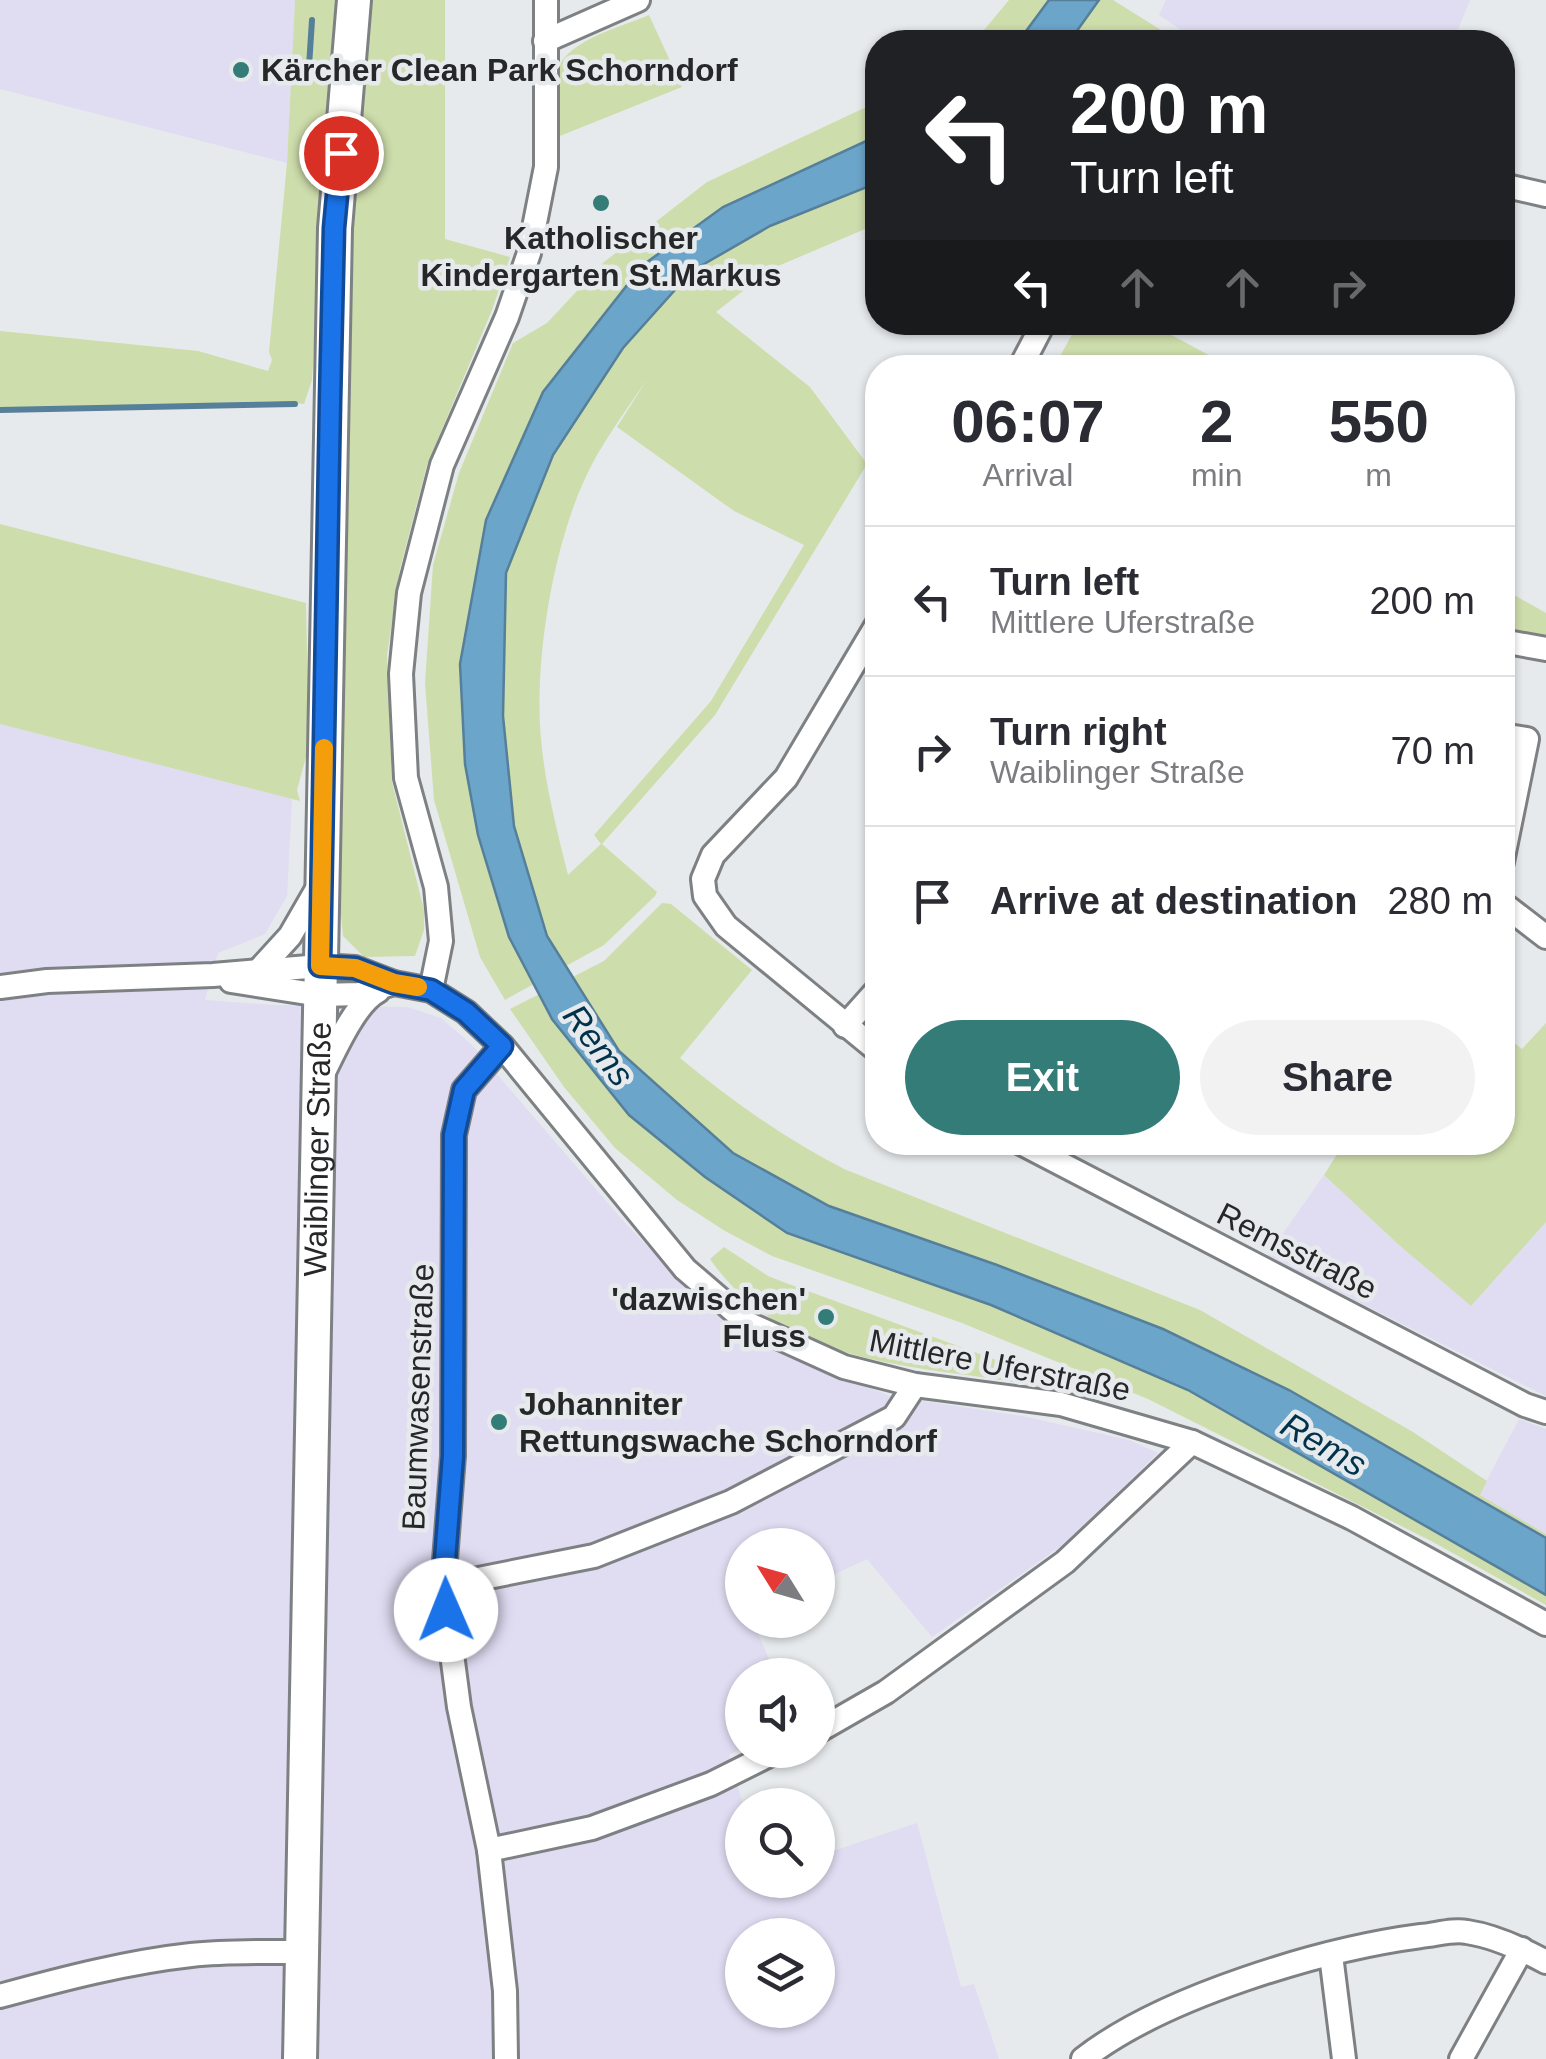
<!DOCTYPE html>
<html lang="en">
<head>
<meta charset="utf-8">
<style>
  body { margin:0; font-family:Arial,sans-serif; background:#f2f2f3; color:#2b2b33; height:100vh; display:flex; flex-direction:column; font-size:38px; white-space:nowrap }
  * { box-sizing:border-box; margin:0 }
  p { font-size:32px; color:#7c7c81 }
  .icon { flex:none; width:55px; height:55px; fill:none; stroke:currentColor; stroke-width:2; stroke-linecap:round; stroke-linejoin:round }
  .map { position:relative; flex:1; overflow:hidden }
  .side { position:absolute; left:865px; top:355px; width:650px; height:800px; display:flex; flex-direction:column; background:#fff; border-radius:40px; box-shadow:0 2px 8px #0004 }
  .side>* { flex:none }
  .banner { position:absolute; left:865px; top:30px; width:650px; height:305px; border-radius:40px; box-shadow:0 2px 8px #0004; background:#202124; color:#fff; overflow:hidden }
  .needle { width:65px; rotate:307deg }
  .fabs { position:absolute; left:725px; top:1528px; display:grid; gap:20px }
  .fabs a { display:grid; place-items:center; width:110px; height:110px; border-radius:50%; background:#fff; box-shadow:0 2px 8px #0004; font-size:50px }
  .pin { position:absolute; display:grid; place-items:center; width:85px; height:85px; color:#fff; margin:-42px; border:5px solid #fff; border-radius:50%; box-shadow:0 2px 10px #0007 }
  .me { position:absolute; width:110px; margin:-55px; rotate:359deg; stroke-linejoin:round; filter:drop-shadow(0 0 8px #0008) }
  .turn { display:flex; align-items:center; gap:35px; height:210px; padding:0 40px; font-size:45px }
  .turn .icon { width:130px; height:130px; stroke-width:2.5 }
  .turn b { display:block; font-size:70px; line-height:85px }
  .lanes { display:flex; align-items:center; height:95px; padding:0 40px; background:#0003; justify-content:center; gap:50px; direction:ltr }
  .lanes .off { opacity:.35 }
  .eta { display:flex; justify-content:space-evenly; align-items:center; height:170px; text-align:center }
  .eta b { font-size:60px; font-weight:800; line-height:70px }
  .action { display:flex; gap:20px; margin-top:auto; padding:20px 40px }
  .action a { flex:1; height:115px; border-radius:60px; background:#337c77; color:#fff; font-size:40px; font-weight:800; line-height:115px; text-align:center }
  .action a+a { background:#f2f2f3; color:#2b2b33 }
  ul { padding:0; list-style:none }
  li { display:flex; align-items:center; gap:30px; height:150px; padding:0 40px; border-top:2px solid #e1e1e2 }
  li div { flex:1 }
  li b { display:block; font-size:38px }
  li em { font-style:normal }
  .map>svg:first-child { display:block }
</style>
</head>
<body>
<div class="map">
<svg width="1546" height="2059" viewBox="0 0 1546 2059">
  <rect width="100%" height="100%" fill="#e6eaec"/>
  <g fill="#e0dcf2" fill-rule="evenodd">
    <path d="M 0,0 L 295,0 L 287,163 L 0,89 Z"/>
    <path d="M 1166,0 L 1470,0 L 1453,42 L 1199,42 L 1159,15 Z"/>
    <path d="M 0,724 L 292,799 L 287,896 L 265,934 L 218,953 L 205,1000 L 274,1005 L 407,1007 L 441,1018 L 472,1045 L 625,1223 L 710,1311 L 767,1347 L 890,1396 L 1022,1416 L 1129,1440 L 1158,1453 L 1064,1544 L 932,1637 L 867,1559 L 818,1582 L 818,1545 L 742,1545 L 742,1620 L 752,1620 L 776,1675 L 742,1675 L 742,1748 L 729,1755 L 743,1805 L 742,1880 L 818,1880 L 818,1856 L 917,1823 L 961,1987 L 974,1984 L 999,2059 L 0,2059 ZM 742,1935 L 818,1935 L 818,2010 L 742,2010 Z"/>
    <path d="M 1324,1175 L 1399,1245 L 1471,1306 L 1546,1222 L 1546,1396 L 1267,1256 Z"/>
    <path d="M 1519,1419 L 1546,1429 L 1546,1534 L 1479,1495 Z"/>
  </g>
  <g fill="#ceddac" fill-rule="evenodd">
    <path d="M 295,0 L 339,0 L 331,51 L 312,380 L 304,404 L 272,401 L 0,411 L 0,331 L 198,351 L 268,371 L 272,360 L 269,352 L 287,163 Z"/>
    <path d="M 370,0 L 445,0 L 445,239 L 510,257 L 492,310 L 427,465 L 400,569 L 387,655 L 392,782 L 424,910 L 424,930 L 415,956 L 364,957 L 343,936 L 339,893 L 344,715 L 345,312 L 356,102 Z"/>
    <path d="M 1009,0 L 1113,0 L 1161,30 L 1166,42 L 1107,42 L 1111,35 L 1104,42 L 974,42 Z"/>
    <path d="M 649,15 L 682,87 L 555,138 C 555,116 550,85 559,66 C 573,38 622,27 649,15 Z"/>
    <path d="M 877,102 L 877,224 L 771,269 L 716,312 L 810,387 L 867,464 L 715,715 L 602,844 L 657,892 L 655,896 L 604,945 L 505,1000 L 480,957 L 434,800 L 425,683 L 433,565 L 459,473 L 513,343 L 547,323 L 604,262 L 707,182 ZM 648,378 L 617,427 L 734,511 L 804,545 L 711,701 L 594,835 L 601,844 L 568,875 C 557,830 545,785 541,739 C 534,663 552,553 583,483 C 599,446 625,412 648,378 Z"/>
    <path d="M 1079,322 L 1168,323 L 1162,330 L 1231,367 L 1054,367 Z"/>
    <path d="M 0,524 L 306,603 L 309,746 L 297,790 L 300,801 L 0,724 Z"/>
    <path d="M 1502,588 L 1546,613 L 1546,637 L 1503,631 Z"/>
    <path d="M 662,903 L 671,904 L 752,970 L 680,1058 C 732,1101 784,1138 844,1169 L 1200,1310 L 1413,1432 L 1487,1481 L 1480,1495 L 1546,1534 L 1546,1605 L 1433,1542 L 1148,1399 L 962,1323 L 772,1256 L 725,1231 L 677,1200 L 615,1148 L 564,1087 L 510,1009 L 604,961 Z"/>
    <path d="M 1546,1023 L 1546,1222 L 1471,1306 L 1399,1245 L 1324,1175 L 1344,1143 L 1502,1142 L 1503,1034 L 1522,1049 Z"/>
    <path d="M 724,1247 L 768,1276 L 786,1283 L 1111,1402 C 1063,1391 1016,1382 967,1375 C 867,1362 772,1347 710,1259 Z"/>
  </g>
  <g fill="#6ba5ca" stroke="#567f99" stroke-width="2.5">
    <path d="M 1049,0 L 1099,0 L 1069,42 L 1018,42 Z"/>
    <path d="M 877,136 L 877,183 L 770,226 L 692,271 L 623,348 L 553,455 L 506,573 L 503,716 L 514,826 L 547,936 L 619,1051 L 733,1153 L 829,1206 L 997,1265 L 1163,1329 L 1289,1390 L 1546,1538 L 1546,1595 L 1188,1390 L 991,1305 L 787,1233 L 705,1177 L 629,1115 L 552,1019 L 509,937 L 478,835 L 465,764 L 460,664 L 486,520 L 543,392 L 643,265 L 723,207 Z"/>
  </g>
  <g fill="none" stroke-linecap="round" stroke-linejoin="round">
    <g stroke="#567f99" stroke-width="6">
      <path d="M 308,82 L 312,20"/>
      <path d="M 0,410 L 295,404"/>
    </g>
    <defs>
      <g id="minor">
        <path d="M 545,41 L 638,0"/>
        <path d="M 1502,185 L 1546,195"/>
        <path d="M 1020,368 L 1044,322"/>
        <path d="M 878,623 L 786,778 L 713,855 L 703,879 L 705,896 L 726,926 L 878,1051"/>
        <path d="M 1502,641 L 1546,649"/>
        <path d="M 1502,735 L 1527,739 L 1502,862"/>
        <path d="M 1502,903 L 1546,937"/>
        <path d="M 258,971 L 290,936 L 320,884"/>
        <path d="M 231,981 L 320,995 L 359,994 L 394,983"/>
        <path d="M 0,987 L 47,981 L 213,975 L 320,966 L 355,968 L 394,983 L 431,990 L 466,1012 L 502,1046 L 685,1269 L 749,1324 L 844,1367 L 915,1385 L 1061,1404 L 1192,1442 L 1352,1518 L 1546,1624"/>
        <path d="M 431,990 L 441,941 L 436,887 L 406,778 L 401,674 L 409,593 L 442,465 L 507,317 L 529,253 L 546,167 L 546,0"/>
        <path d="M 845,1026 L 878,989"/>
        <path d="M 502,1046 L 464,1090 L 454,1135 L 453,1456 L 443,1586 L 459,1707 L 489,1850 L 505,1991 L 506,2059"/>
        <path d="M 322,1076 C 334,1052 355,1003 378,991"/>
        <path d="M 1019,1142 L 1525,1405 L 1546,1412"/>
        <path d="M 443,1586 L 594,1556 L 731,1502 L 894,1417 L 915,1385"/>
        <path d="M 818,1731 L 886,1692 L 1065,1562 L 1192,1442"/>
        <path d="M 489,1850 L 592,1828 L 711,1784 L 779,1750"/>
        <path d="M 1331,1955 L 1344,2059"/>
        <path d="M 0,1996 C 62,1979 127,1962 191,1955 C 227,1951 265,1952 301,1952"/>
        <path d="M 1083,2059 C 1162,1997 1322,1949 1421,1936 C 1435,1935 1453,1929 1467,1932 C 1494,1936 1522,1949 1546,1962"/>
        <path d="M 1461,2059 L 1522,1949"/>
      </g>
      <g id="secondary">
        <path id="s1" d="M 300,2059 L 335,228 L 354,0"/>
      </g>
    </defs>
    <use href="#minor" stroke="#7e8183" stroke-width="28"/>
    <use href="#secondary" stroke="#7e8183" stroke-width="38"/>
    <use href="#minor" stroke="#fff" stroke-width="22"/>
    <use href="#secondary" stroke="#fff" stroke-width="32"/>
  </g>
  <g fill="none" stroke-linecap="round" stroke-linejoin="round">
    <defs>
      <path id="route" d="M 341,153 L 334,228 L 330,401 L 320,966 L 355,968 L 394,983 L 431,990 L 466,1012 L 502,1046 L 464,1090 L 454,1135 L 453,1456 L 443,1586 L 446,1610"/>
    </defs>
    <use href="#route" stroke="#114b97" stroke-width="25"/>
    <use href="#route" stroke="#1a73e8" stroke-width="18"/>
    <path stroke="#f59e0b" stroke-width="18" d="M 324,748 L 320,966 L 355,968 L 394,983 L 418,987"/>
  </g>
  <g fill="#337c77" stroke="#e6eaec" stroke-width="4">
    <circle cx="241" cy="70" r="10"/>
    <circle cx="601" cy="203" r="10"/>
    <circle cx="826" cy="1317" r="10"/>
    <circle cx="499" cy="1422" r="10"/>
  </g>
  <g text-anchor="middle" dominant-baseline="central" stroke-width="9" stroke-linejoin="round" paint-order="stroke">
    <g font-size="32" font-weight="bold" fill="#262728" stroke="#e6eaec" text-anchor="start">
      <text x="261" y="70">Kärcher Clean Park Schorndorf</text>
      <text x="601" y="238" text-anchor="middle">Katholischer<tspan x="601" dy="37">Kindergarten St.Markus</tspan></text>
      <text x="806" y="1299" text-anchor="end">'dazwischen'<tspan x="806" dy="37">Fluss</tspan></text>
      <text x="519" y="1404">Johanniter<tspan x="519" dy="37">Rettungswache Schorndorf</tspan></text>
    </g>
    <g font-size="32" fill="#262728" stroke="#e6eaec">
      <text stroke="none"><textPath href="#s1" startOffset="910">Waiblinger Straße</textPath></text>
      <text transform="translate(1297 1251) rotate(27)">Remsstraße</text>
      <text transform="translate(1000 1365) rotate(11)">Mittlere Uferstraße</text>
      <text transform="translate(418 1397) rotate(-88)">Baumwasenstraße</text>
    </g>
    <g font-size="35" font-style="italic" fill="#00324c" stroke="#e6eaec">
      <text transform="translate(599 1045) rotate(53)">Rems</text>
      <text transform="translate(1324 1444) rotate(30)">Rems</text>
    </g>
  </g>
</svg>
<div class="fabs">
<a><svg class="needle" viewBox="-14 -14 28 28"><path d="M0-13l5 13h-10z" fill="#e53935"/><path d="M0 13l5-13h-10z" fill="#7c7c81"/></svg></a>
<a><svg class="icon" aria-label="sound" viewBox="0 0 24 24"><path d="M4 9h4l5-4v14l-5-4H4zM17 9q2 3 0 6"/></svg></a>
<a><svg class="icon" aria-label="search" viewBox="0 0 24 24"><circle cx="10" cy="10" r="6"/><path d="M15 15l6 6"/></svg></a>
<a><svg class="icon" aria-label="layers" viewBox="0 0 24 24"><path d="M12 4l9 5-9 5-9-5zM3 14l9 5 9-5"/></svg></a>
</div>
<div class="pin" style="left:341px;top:153px;background:#d93025"><svg class="icon" aria-label="arrive" viewBox="0 0 24 24"><path d="M6 21V4h12l-3 4 3 4H6"/></svg></div>
<svg class="me" style="left:446px;top:1610px" viewBox="-20 -20 40 40"><circle r="19" fill="#fff"/><path d="M0-13L10 11 0 6-10 11z" fill="#1a73e8"/></svg>
<div class="banner">
<div class="turn"><svg class="icon" aria-label="left" viewBox="0 0 24 24"><path d="M17 20v-9H6M10 6l-5 5 5 5"/></svg><div><b>200 m</b>Turn left</div></div>
<div class="lanes"><svg class="icon" aria-label="left" viewBox="0 0 24 24"><path d="M17 20v-9H6M10 6l-5 5 5 5"/></svg><svg class="icon off" aria-label="ahead" viewBox="0 0 24 24"><path d="M12 20V5M6 11l6-6 6 6"/></svg><svg class="icon off" aria-label="ahead" viewBox="0 0 24 24"><path d="M12 20V5M6 11l6-6 6 6"/></svg><svg class="icon off" aria-label="right" viewBox="0 0 24 24"><path d="M7 20v-9h11M14 6l5 5-5 5"/></svg></div>
</div>
<section class="side">
<div class="eta">
<div><b>06:07</b><p>Arrival</p></div>
<div><b>2</b><p>min</p></div>
<div><b>550</b><p>m</p></div>
</div>
<ul>
<li><svg class="icon" aria-label="left" viewBox="0 0 24 24"><path d="M17 20v-9H6M10 6l-5 5 5 5"/></svg><div><b>Turn left</b><p>Mittlere Uferstraße</p></div><em>200 m</em></li>
<li><svg class="icon" aria-label="right" viewBox="0 0 24 24"><path d="M7 20v-9h11M14 6l5 5-5 5"/></svg><div><b>Turn right</b><p>Waiblinger Straße</p></div><em>70 m</em></li>
<li><svg class="icon" aria-label="arrive" viewBox="0 0 24 24"><path d="M6 21V4h12l-3 4 3 4H6"/></svg><div><b>Arrive at destination</b></div><em>280 m</em></li>
</ul>
<div class="action"><a>Exit</a><a>Share</a></div>
</section>
</div>
</body>
</html>
